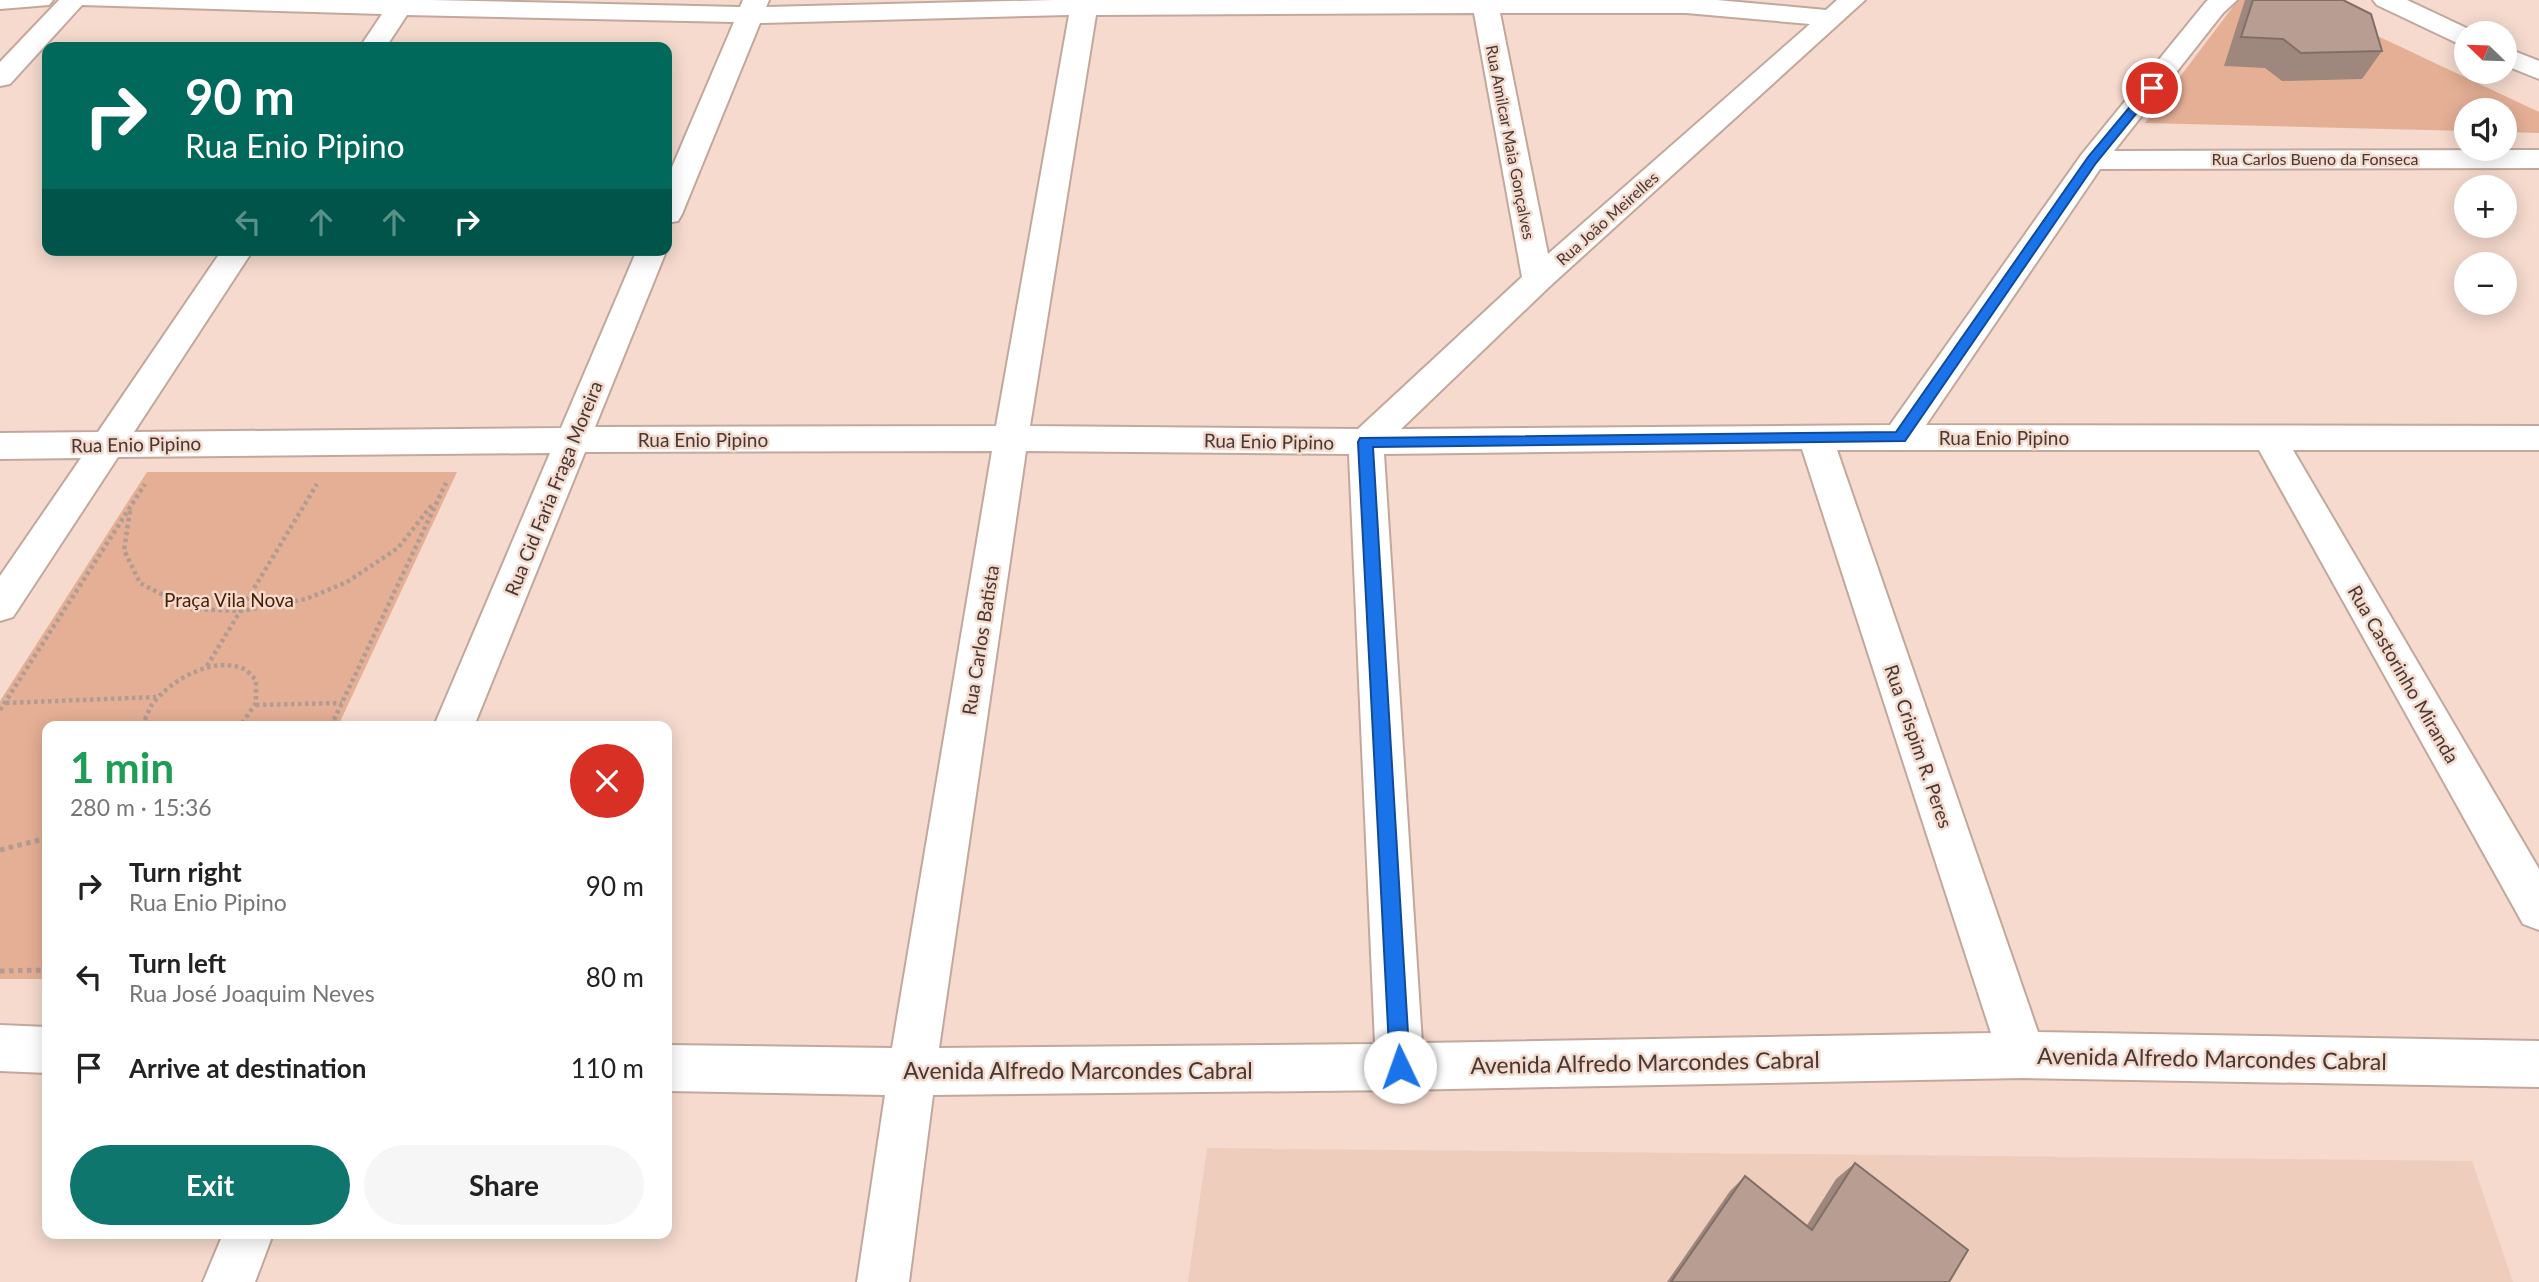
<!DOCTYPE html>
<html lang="en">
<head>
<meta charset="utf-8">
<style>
  body { margin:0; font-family:Lato,sans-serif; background:#f6f6f6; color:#222; height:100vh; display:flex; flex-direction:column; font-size:26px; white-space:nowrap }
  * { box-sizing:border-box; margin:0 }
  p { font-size:23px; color:#767676 }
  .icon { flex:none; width:38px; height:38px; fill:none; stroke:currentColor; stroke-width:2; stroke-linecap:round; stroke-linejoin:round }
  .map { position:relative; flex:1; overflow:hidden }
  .side { position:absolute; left:42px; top:721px; width:630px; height:518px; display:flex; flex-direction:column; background:#fff; border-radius:14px; box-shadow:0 4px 18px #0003 }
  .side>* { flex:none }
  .hud { position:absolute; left:42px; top:42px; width:630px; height:214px; border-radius:14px; box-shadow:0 4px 18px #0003; background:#00695c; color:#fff; overflow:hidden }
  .needle { width:46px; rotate:293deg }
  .buttons { position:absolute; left:2454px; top:21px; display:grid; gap:14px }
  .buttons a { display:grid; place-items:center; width:63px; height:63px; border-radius:50%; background:#fff; box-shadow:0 4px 18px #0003; font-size:35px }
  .pin { position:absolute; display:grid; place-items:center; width:60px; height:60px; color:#fff; margin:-30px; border:4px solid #fff; border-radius:50%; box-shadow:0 2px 7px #0007 }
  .me { position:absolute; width:77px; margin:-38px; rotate:357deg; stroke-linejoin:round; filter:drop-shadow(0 0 5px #0008) }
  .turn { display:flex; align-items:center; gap:24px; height:147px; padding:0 28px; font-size:32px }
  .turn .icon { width:91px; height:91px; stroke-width:2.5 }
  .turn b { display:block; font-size:49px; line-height:60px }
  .lanes { display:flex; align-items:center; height:66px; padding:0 28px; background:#0003; justify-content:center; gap:35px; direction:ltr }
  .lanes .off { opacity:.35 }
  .round { display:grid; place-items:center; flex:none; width:74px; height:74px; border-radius:37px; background:#f6f6f6 }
  .summary { display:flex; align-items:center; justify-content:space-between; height:119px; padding:0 28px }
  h1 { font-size:42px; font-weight:700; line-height:52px; color:#1e9e55 }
  .primary-button { display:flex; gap:14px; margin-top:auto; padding:14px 28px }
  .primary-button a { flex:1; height:80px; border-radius:42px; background:#0f766e; color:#fff; font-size:28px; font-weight:700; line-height:80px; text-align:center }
  .primary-button a+a { background:#f6f6f6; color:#222 }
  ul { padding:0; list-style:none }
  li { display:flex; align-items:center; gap:21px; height:91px; padding:0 28px }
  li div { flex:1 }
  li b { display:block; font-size:26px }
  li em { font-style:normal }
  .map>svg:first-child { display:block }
</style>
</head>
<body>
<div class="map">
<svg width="2539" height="1282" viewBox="0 0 2539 1282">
  <rect width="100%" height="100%" fill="#f5dacd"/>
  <path fill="#efcdbc" d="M 1207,1148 L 2472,1161 L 2513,1282 L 1188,1282 Z"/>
  <g fill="#e4af95">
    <path d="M 2238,0 L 2301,0 L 2539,112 L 2539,133 L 2504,132 L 2504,110 L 2466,110 L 2466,131 L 2145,123 Z"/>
    <path d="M 147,472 L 457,472 L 338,726 L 47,726 L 47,979 L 0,979 L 0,701 Z"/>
  </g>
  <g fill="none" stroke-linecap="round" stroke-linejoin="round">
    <defs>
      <g id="street">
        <path d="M 0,0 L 53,0 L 49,5 L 0,9 Z"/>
        <path d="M 59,0 L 432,0 L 740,7 L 743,0 L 769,0 L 766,7 L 1053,0 L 1717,0 L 1826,10 L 1837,0 L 1865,0 L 1549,287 L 1401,429 L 1890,425 L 2082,154 L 2205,3 L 2208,0 L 2237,0 L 2223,13 L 2114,151 L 2539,150 L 2539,168 L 2100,169 L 1926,425 L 2539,426 L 2539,450 L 2293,450 L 2539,869 L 2539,930 L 2523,924 L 2259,450 L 1837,450 L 2038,1032 L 2539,1041 L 2539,1087 L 2022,1078 L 1400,1090 L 933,1095 L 909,1282 L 857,1282 L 885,1095 L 667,1091 L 667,1045 L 892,1048 L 992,451 L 585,452 L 474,726 L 434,726 L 550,453 L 118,457 L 13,617 L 0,621 L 0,576 L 81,458 L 0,459 L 0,433 L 98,432 L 222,250 L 253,250 L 134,432 L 561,428 L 637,250 L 667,249 L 595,427 L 996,426 L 1069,15 L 760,23 L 682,214 L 678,221 L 667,223 L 667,179 L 734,22 L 407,15 L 386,47 L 360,47 L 382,14 L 82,5 L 10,84 L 0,86 L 0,62 ZM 1474,13 L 1522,277 L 1358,429 L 1030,426 L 1096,15 ZM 1500,13 L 1686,13 L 1810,24 L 1548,254 ZM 1802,449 L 1991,1033 L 1422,1043 L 1384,454 ZM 1026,451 L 1349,454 L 1375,1044 L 939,1048 Z"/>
        <path d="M 2373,0 L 2407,0 L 2477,33 L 2466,33 L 2466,45 L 2457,43 L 2377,5 Z"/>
        <path d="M 2504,47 L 2539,61 L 2539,79 L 2504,65 Z"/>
        <path d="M 0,1025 L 47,1027 L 47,1073 L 0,1071 Z"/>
        <path d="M 223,1234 L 273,1234 L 255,1282 L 203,1282 Z"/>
      </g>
    </defs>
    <use href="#street" stroke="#c2a89c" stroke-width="4"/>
    <g stroke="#b19c93" stroke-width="4.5" stroke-dasharray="3.5 3.5" stroke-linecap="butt">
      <path d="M 130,511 L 124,550 L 140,583 L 190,609 L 241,611 L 306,599 L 347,582 L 398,548 L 432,505"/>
      <path d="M 207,666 L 317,484"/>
      <path d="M 6,703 L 156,697"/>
      <path d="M 256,705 L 342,703"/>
      <path d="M 0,710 L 145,484"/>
      <path d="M 142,726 C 145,720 148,712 151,706 C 168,681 214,655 244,669 C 248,671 252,676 256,680 L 256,703 L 240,726"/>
      <path d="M 331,726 L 446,483"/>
    </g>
    <g stroke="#b19c93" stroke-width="5" stroke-dasharray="4.5 4.5" stroke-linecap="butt">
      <path d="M 0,850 L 47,838"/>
      <path d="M 0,971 L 47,970"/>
    </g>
    <use href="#street" fill="#fff" fill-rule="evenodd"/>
  </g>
  <g fill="#9e887e">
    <path d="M 2245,0 L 2343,0 L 2382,51 L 2362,79 L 2282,81 L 2265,68 L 2224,66 Z"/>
    <path d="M 1855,1163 L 1949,1282 L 1667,1282 L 1730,1191 L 1745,1176 L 1807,1225 L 1836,1179 Z"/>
  </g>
  <g fill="#b89e92" stroke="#816f66" stroke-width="2">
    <path d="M 2253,0 L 2343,0 L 2371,14 L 2382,51 L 2301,53 L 2283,39 L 2241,37 Z"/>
    <path d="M 1855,1163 L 1968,1250 L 1949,1282 L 1671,1282 L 1745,1176 L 1812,1230 Z"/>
  </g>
  <path fill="#1a73e8" stroke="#114b97" stroke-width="2" d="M 2148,85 L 2157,88 L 2096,163 L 1905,441 L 1373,447 L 1410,1067 L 1407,1074 L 1400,1077 L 1393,1074 L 1390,1067 L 1358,442 L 1360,438 L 1896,432 L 2088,157 Z"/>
  <g text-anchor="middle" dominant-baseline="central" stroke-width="5" stroke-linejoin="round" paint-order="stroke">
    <g font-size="16" fill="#443934" stroke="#f5dacd">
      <text transform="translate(1511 142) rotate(79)">Rua Amilcar Maia Gonçalves</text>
      <text x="2315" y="158">Rua Carlos Bueno da Fonseca</text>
      <text transform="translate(1607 218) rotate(-42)">Rua João Meirelles</text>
    </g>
    <g font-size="19" fill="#443934" stroke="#f5dacd">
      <text x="2004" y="437">Rua Enio Pipino</text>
      <text x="703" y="439">Rua Enio Pipino</text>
      <text transform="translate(1269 441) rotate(1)">Rua Enio Pipino</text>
      <text transform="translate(136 444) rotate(-1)">Rua Enio Pipino</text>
      <text transform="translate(553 488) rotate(-68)">Rua Cid Faria Fraga Moreira</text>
      <text transform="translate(980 640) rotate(-81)">Rua Carlos Batista</text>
      <text transform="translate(2404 674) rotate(60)">Rua Castorinho Miranda</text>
      <text transform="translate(1919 746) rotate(71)">Rua Crispim R. Peres</text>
    </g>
    <g font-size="19" fill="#461e06" stroke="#f5dacd">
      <text x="229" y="599">Praça Vila Nova</text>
    </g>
    <g font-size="23" fill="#443934" stroke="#f5dacd">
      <text transform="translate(2212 1058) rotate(1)">Avenida Alfredo Marcondes Cabral</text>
      <text transform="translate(1645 1062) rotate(-1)">Avenida Alfredo Marcondes Cabral</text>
      <text x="1078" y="1070">Avenida Alfredo Marcondes Cabral</text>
    </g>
  </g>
</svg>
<div class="buttons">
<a><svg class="needle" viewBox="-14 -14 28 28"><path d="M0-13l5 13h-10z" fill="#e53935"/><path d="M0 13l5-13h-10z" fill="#767676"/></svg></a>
<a><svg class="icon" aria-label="sound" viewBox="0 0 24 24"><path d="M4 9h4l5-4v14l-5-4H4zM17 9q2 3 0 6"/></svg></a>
<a>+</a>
<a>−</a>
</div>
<div class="pin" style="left:2152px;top:88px;background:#d93025"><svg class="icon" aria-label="arrive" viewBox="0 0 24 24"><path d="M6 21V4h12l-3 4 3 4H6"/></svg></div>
<svg class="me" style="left:1400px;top:1067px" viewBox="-20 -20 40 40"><circle r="19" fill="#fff"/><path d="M0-13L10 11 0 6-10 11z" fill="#1a73e8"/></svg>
<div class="hud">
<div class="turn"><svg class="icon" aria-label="right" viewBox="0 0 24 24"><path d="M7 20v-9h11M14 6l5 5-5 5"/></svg><div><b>90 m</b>Rua Enio Pipino</div></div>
<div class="lanes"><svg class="icon off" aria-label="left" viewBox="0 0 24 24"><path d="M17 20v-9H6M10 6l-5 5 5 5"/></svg><svg class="icon off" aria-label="ahead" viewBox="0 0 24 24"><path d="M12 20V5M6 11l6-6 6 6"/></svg><svg class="icon off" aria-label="ahead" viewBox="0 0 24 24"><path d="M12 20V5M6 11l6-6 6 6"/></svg><svg class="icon" aria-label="right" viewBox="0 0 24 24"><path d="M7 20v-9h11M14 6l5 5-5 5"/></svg></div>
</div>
<section class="side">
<div class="summary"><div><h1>1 min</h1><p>280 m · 15:36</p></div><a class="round" style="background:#d93025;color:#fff"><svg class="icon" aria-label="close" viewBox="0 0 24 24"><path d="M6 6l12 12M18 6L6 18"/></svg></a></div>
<ul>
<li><svg class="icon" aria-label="right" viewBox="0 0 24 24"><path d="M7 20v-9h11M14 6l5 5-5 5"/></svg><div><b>Turn right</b><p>Rua Enio Pipino</p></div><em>90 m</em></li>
<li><svg class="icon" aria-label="left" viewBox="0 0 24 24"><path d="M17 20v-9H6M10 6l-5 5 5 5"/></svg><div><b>Turn left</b><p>Rua José Joaquim Neves</p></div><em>80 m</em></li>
<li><svg class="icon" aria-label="arrive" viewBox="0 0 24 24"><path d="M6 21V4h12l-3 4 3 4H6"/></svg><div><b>Arrive at destination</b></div><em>110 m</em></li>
</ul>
<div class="primary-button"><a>Exit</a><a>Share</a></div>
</section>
</div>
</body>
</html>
